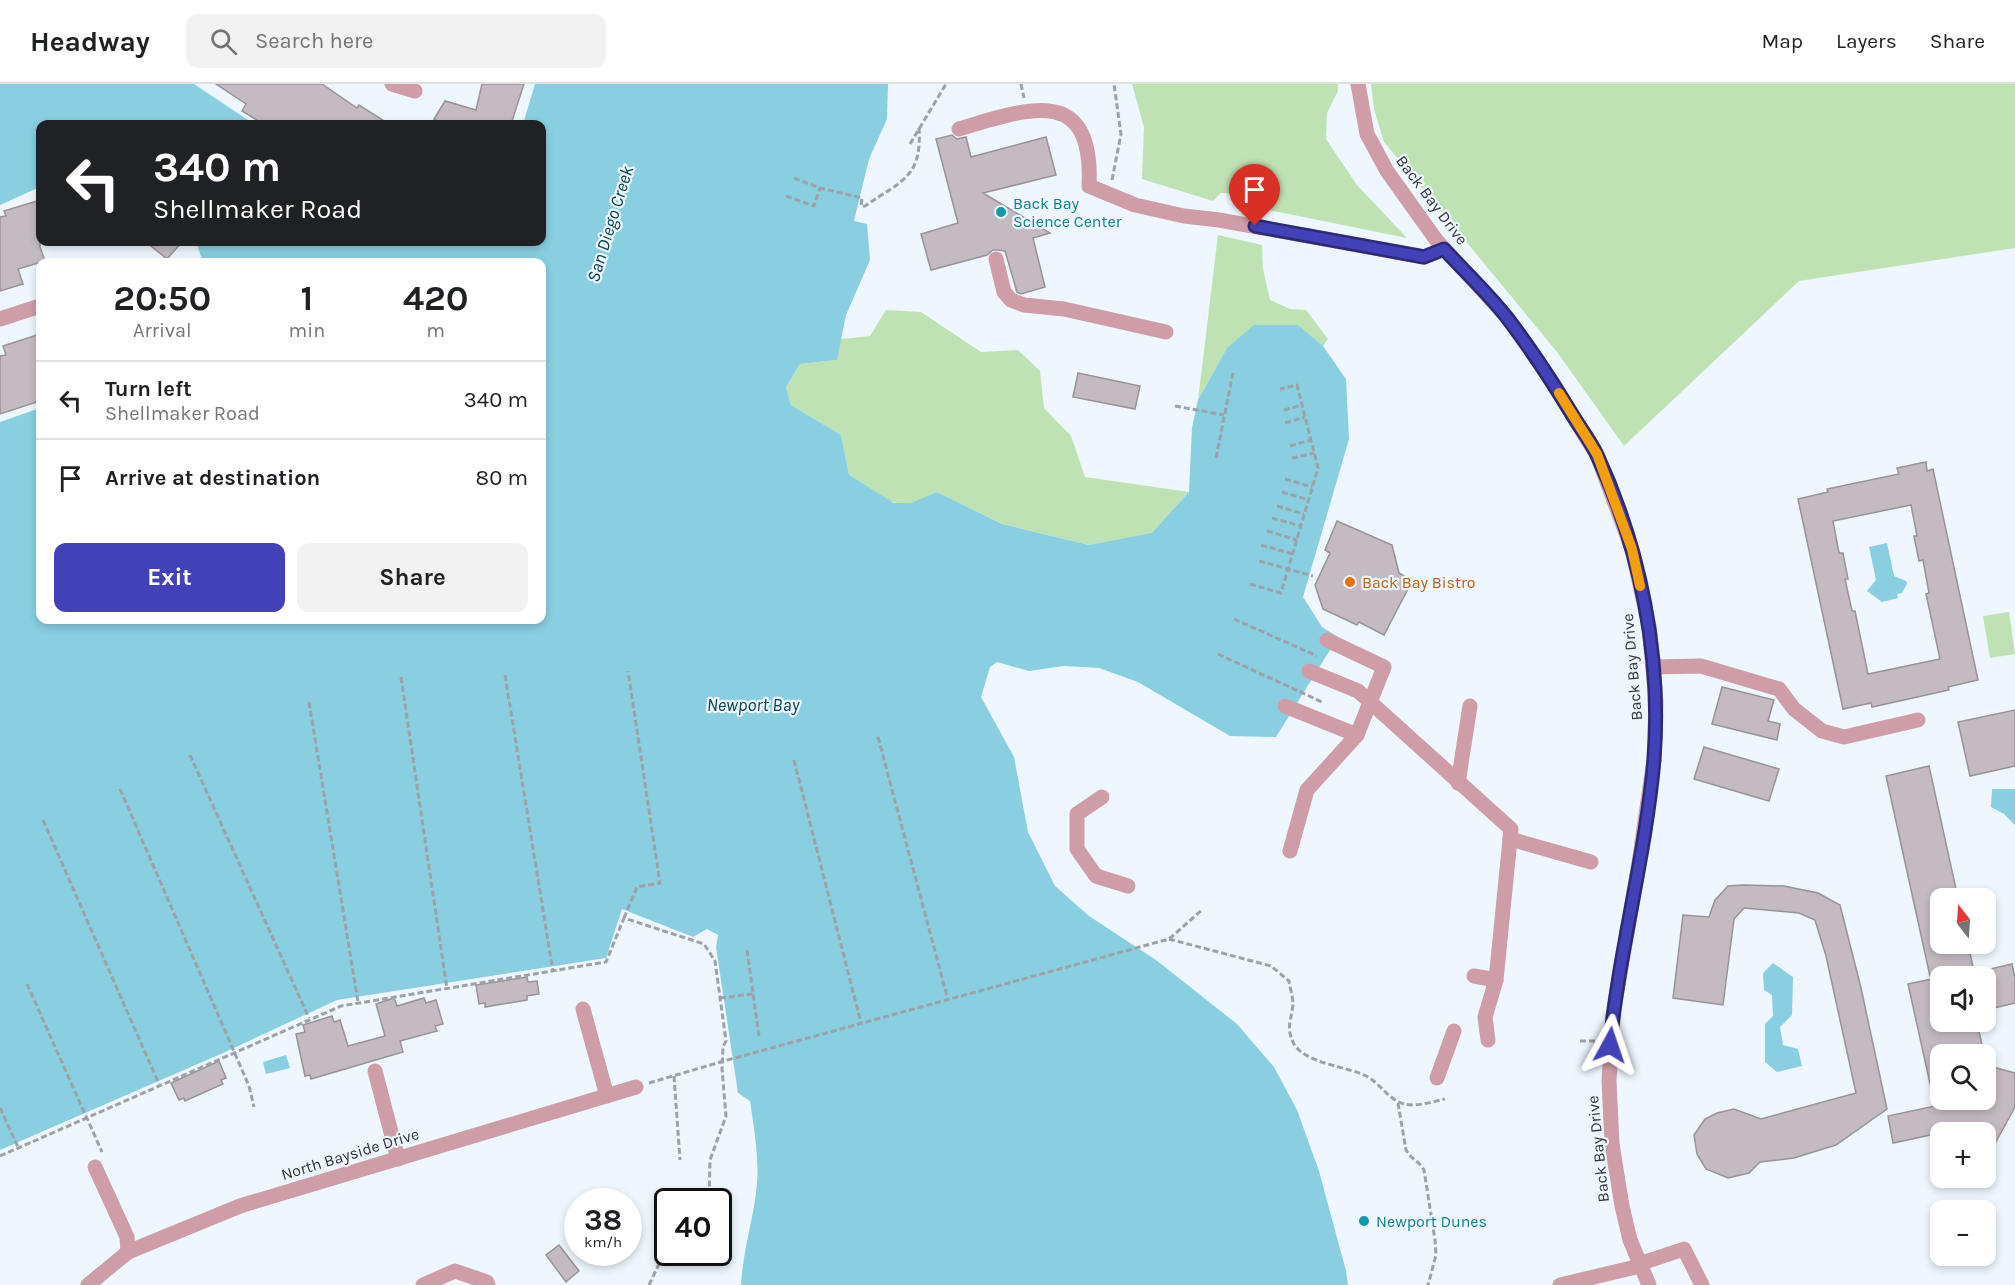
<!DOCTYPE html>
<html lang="en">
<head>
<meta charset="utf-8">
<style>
  body { margin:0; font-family:Karla,sans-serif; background:#f2f2f2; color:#202124; height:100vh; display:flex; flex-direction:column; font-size:22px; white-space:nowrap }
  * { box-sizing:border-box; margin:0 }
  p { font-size:20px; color:#757577 }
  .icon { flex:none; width:33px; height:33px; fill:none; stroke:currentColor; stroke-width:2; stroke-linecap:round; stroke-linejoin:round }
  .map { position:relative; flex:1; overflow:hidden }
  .sheet { position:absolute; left:36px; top:174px; width:510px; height:366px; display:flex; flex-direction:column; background:#fff; border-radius:12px; box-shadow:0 3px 9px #0003 }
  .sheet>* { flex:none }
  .banner { position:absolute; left:36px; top:36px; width:510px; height:126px; border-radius:12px; box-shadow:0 3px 9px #0003; background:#202124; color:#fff; overflow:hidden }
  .needle { width:39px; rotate:343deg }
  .buttons { position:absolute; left:1930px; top:804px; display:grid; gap:12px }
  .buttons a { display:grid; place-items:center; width:66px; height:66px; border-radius:12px; background:#fff; box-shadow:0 3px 9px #0003; font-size:30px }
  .speed { position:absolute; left:564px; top:1104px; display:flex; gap:12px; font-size:30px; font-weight:700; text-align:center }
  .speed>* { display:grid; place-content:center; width:78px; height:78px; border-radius:50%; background:#fff; box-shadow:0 3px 9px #0003; line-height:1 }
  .speed small { font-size:15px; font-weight:400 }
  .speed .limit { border:3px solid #111; border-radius:9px; background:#fff; color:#111 }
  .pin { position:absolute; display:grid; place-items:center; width:51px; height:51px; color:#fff; margin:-62px -26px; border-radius:50% 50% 50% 0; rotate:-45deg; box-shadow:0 0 6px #0007 }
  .pin .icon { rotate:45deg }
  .me { position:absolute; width:66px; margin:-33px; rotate:5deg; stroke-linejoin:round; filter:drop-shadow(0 0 4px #0008) }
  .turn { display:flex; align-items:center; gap:21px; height:126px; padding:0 18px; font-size:27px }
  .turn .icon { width:78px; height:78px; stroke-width:2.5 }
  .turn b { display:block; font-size:42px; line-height:51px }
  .eta { display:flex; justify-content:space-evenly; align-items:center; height:102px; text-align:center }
  .eta b { font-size:36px; font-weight:700; line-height:42px }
  .primary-button { display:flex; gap:12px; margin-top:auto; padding:12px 18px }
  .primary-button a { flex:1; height:69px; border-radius:12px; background:#4341b7; color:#fff; font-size:24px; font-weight:700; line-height:69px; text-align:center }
  .primary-button a+a { background:#f2f2f2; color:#202124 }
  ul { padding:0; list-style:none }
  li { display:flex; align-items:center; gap:18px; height:78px; padding:0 18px; border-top:2px solid #e0e0e0 }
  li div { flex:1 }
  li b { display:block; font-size:22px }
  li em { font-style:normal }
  header { display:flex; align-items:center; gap:36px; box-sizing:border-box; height:84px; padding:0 30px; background:#fff; border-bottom:2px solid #e0e0e0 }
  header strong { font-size:28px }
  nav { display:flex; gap:33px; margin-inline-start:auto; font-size:21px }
  .search { width:420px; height:54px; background:#f2f2f2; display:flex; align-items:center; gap:15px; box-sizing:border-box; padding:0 21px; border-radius:12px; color:#757577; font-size:22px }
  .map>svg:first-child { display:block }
</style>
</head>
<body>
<header>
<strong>Headway</strong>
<div class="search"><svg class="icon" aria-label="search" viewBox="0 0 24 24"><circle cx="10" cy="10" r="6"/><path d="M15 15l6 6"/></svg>Search here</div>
<nav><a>Map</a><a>Layers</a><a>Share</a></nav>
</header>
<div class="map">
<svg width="2015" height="1201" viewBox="0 0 2015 1201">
  <rect width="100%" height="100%" fill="#eef7fd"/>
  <g fill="#bfe2b5">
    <path d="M 1132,0 L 1338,0 L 1338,7 L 1327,29 L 1326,55 L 1357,101 L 1407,154 L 1269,126 L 1251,111 L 1221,109 L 1213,117 L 1142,95 L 1144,43 Z"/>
    <path d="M 1371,0 L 2015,0 L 2015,164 L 1799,197 L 1624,362 L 1557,268 L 1384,58 L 1374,25 Z"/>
    <path d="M 1218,151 L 1262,161 L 1263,185 L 1270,216 L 1290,225 L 1306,226 L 1328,255 L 1323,262 L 1298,241 L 1227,264 L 1198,316 Z"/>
    <path d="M 886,226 L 921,228 L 981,268 L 1018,266 L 1040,287 L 1044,324 L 1071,352 L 1085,393 L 1189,408 L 1152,450 L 1089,461 L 1002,440 L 937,408 C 929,412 919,418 910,419 C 888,423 866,404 849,391 L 841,351 L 791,321 L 786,303 L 800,280 L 836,276 L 841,255 L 870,252 Z"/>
    <path d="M 2009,528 L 2015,570 L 1990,574 L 1983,532 Z"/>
  </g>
  <g fill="#89cfe1">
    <path d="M 0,0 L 194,0 L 254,40 L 40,40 L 40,103 L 0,121 Z"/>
    <path d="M 535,0 L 888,0 L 887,35 L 869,75 L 854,137 L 867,140 L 870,176 L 846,231 L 837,276 L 800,280 L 786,303 L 791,321 L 841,351 L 849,391 L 894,419 L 911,419 L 937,408 L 1002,440 L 1089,461 L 1152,449 L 1189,408 L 1192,344 L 1198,316 L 1227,264 L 1254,241 L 1298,241 L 1323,262 L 1346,295 L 1349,355 L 1303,513 L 1322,543 L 1338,553 L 1276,653 L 1230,652 L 1138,598 L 1099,584 L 1064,582 L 1029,587 L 997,578 L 990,583 L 981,613 L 1014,673 L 1028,748 L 1055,802 L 1089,832 L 1156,876 L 1237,940 L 1274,983 L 1297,1026 L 1319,1087 L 1346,1187 L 1348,1201 L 741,1201 C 743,1165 754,1134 757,1100 C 759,1073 754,1044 750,1017 L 738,1009 L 716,863 L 718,851 L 707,845 L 693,853 L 622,825 L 606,874 L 337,916 L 223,969 L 0,1066 L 0,338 L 40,324 L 40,536 L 542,536 L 542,178 L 203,178 L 196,158 L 542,158 L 542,40 L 523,40 Z"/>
    <path d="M 1887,459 L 1894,492 L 1906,497 L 1907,500 L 1902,509 L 1897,510 L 1898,514 L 1882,518 L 1867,507 L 1876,496 L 1869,463 Z"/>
    <path d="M 1992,705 L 2015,705 L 2015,741 L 2004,730 L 1991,723 Z"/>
    <path d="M 1773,879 L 1793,893 L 1792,931 L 1780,943 L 1783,961 L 1798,965 L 1802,982 L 1777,988 L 1765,978 L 1765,940 L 1773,932 L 1772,911 L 1764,906 L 1763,889 Z"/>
    <path d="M 286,971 L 290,984 L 266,990 L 263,978 Z"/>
  </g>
  <g fill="#c3bbc1" stroke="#9a9297" stroke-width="1.5" fill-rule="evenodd">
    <path d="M 216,0 L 322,0 L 357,24 L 359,21 L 389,40 L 263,40 L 242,27 L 246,20 Z"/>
    <path d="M 482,0 L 524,0 L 511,40 L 443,40 L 434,35 L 445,17 L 476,26 Z"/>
    <path d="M 952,51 L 957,55 L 966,53 L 971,73 L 1046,53 L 1056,91 L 983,109 L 1050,149 L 1033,154 L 1045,203 L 1021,210 L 1017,208 L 1005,167 L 998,166 L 993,166 L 987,171 L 931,186 L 921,150 L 958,139 L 936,55 Z"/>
    <path d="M 40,116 L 40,163 L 45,177 L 18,185 L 23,200 L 0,207 L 0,133 L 6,132 L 4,127 Z"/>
    <path d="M 146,158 L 182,158 L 167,175 Z"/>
    <path d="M 40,250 L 40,317 L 0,330 L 0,272 L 6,271 L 3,262 Z"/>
    <path d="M 1078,289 L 1140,302 L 1135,325 L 1073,313 Z"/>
    <path d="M 1926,378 L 1927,387 L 1933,385 L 1978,596 L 1948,603 L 1949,606 L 1872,623 L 1871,619 L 1843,625 L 1798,415 L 1828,408 L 1827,405 L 1899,390 L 1897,384 ZM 1911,421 L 1917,452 L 1914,452 L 1919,477 L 1923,476 L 1929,509 L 1926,510 L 1940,575 L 1868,590 L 1855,527 L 1852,527 L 1845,495 L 1848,495 L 1843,469 L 1839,469 L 1833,437 Z"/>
    <path d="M 1337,437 L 1392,461 L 1399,489 L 1406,493 L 1409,503 L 1384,551 L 1359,538 L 1357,541 L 1323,525 L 1315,501 L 1330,469 L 1325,466 Z"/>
    <path d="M 1722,603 L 1774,616 L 1768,637 L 1780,640 L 1777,656 L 1712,640 Z"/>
    <path d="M 2015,626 L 2015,682 L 1970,692 L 1958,638 Z"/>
    <path d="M 1704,663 L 1779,685 L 1769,717 L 1694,695 Z"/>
    <path d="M 1929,682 L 1958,814 L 1941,814 L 1941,860 L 1968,860 L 1975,892 L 1930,892 L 1886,692 Z"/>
    <path d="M 1743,801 L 1784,802 L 1818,809 L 1840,821 L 1861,904 L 1887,1025 L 1836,1061 L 1794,1074 L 1760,1078 L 1749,1089 L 1728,1094 L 1706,1085 L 1697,1070 L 1694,1051 L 1705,1035 L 1717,1029 L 1734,1025 L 1761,1035 L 1856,1009 L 1826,872 L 1815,836 L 1799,829 L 1744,824 L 1734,835 L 1723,921 L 1673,914 L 1683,831 L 1709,833 L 1715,816 L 1728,802 Z"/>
    <path d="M 2012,880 L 2015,894 L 2015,919 L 1986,926 L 1986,886 Z"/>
    <path d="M 527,893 L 528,898 L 537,897 L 539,910 L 527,912 L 527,916 L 485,923 L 485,919 L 479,920 L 476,901 Z"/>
    <path d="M 1941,893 L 1941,938 L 1977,938 L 1984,970 L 1941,970 L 1941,1016 L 1986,1016 L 1986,981 L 2015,989 L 2015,1023 L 1986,1076 L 1986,1048 L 1954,1048 L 1954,1046 L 1893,1059 L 1888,1032 L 1935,1022 L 1908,900 Z"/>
    <path d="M 394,914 L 397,922 L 424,914 L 426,919 L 436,916 L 443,940 L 435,942 L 437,947 L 400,957 L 403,968 L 311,995 L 310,991 L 305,992 L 296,950 L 305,948 L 303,941 L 332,932 L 334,938 L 340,936 L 348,962 L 385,952 L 376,920 Z"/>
    <path d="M 219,977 L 226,994 L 221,996 L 223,1000 L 185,1017 L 184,1014 L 179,1016 L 171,999 Z"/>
    <path d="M 559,1161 L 579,1187 L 566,1198 L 546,1171 Z"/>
  </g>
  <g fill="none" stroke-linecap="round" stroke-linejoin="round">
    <g stroke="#9ca2a7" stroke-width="3" stroke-dasharray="6 3" stroke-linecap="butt">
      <path d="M 1021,0 L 1024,14"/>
      <path d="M 910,60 L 946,0"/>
      <path d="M 794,94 L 820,104 L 862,114 L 861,122 L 865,122 C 902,96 922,94 919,44"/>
      <path d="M 1112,96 L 1121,50 L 1114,0"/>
      <path d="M 786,112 L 814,122 L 820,104"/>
      <path d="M 1175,322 L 1224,331"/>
      <path d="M 1284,326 L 1302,321"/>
      <path d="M 1285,339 L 1305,333"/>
      <path d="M 1290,362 L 1311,356"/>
      <path d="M 1216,374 L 1233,289"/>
      <path d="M 1292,374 L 1314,369"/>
      <path d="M 1285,395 L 1312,403"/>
      <path d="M 1282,408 L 1309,416"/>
      <path d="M 1277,422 L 1304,430"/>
      <path d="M 1272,434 L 1301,442"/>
      <path d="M 1267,447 L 1297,456"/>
      <path d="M 1261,461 L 1293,470"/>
      <path d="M 1259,477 L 1313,492"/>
      <path d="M 1250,500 L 1281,509 L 1318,384 L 1297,301 L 1280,305"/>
      <path d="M 1234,535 L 1317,572"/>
      <path d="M 1218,570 L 1322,618"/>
      <path d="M 505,591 L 553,888"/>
      <path d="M 401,593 L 447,905"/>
      <path d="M 309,618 L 358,918"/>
      <path d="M 878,653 L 948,916"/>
      <path d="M 190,671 L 309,934"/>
      <path d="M 794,676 L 861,939"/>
      <path d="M 120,705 L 249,1002 L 254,1023"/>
      <path d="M 43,736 L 159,1000"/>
      <path d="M 624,834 L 637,803 L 660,799 L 628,587"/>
      <path d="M 1169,855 L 1271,882 L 1289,897 C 1290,904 1293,913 1293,920 C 1292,935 1285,943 1294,960 C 1305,979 1344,982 1364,991 C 1380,998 1387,1015 1404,1020 C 1416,1023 1432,1018 1445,1015"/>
      <path d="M 747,866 L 759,952"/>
      <path d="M 27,900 L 102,1068"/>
      <path d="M 720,914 L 753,910"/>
      <path d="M 1580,957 L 1596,957"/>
      <path d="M 674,992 L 680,1076"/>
      <path d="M 649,999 L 724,977 L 1169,855 L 1203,825"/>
      <path d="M 1398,1019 L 1406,1066 C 1411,1075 1419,1077 1424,1086 L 1435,1156 L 1436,1171 L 1428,1201"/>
      <path d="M 0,1024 L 18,1063"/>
      <path d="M 0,1072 L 341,922 L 606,878 L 624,834 L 704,860 L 715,877 L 726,957 L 723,963 L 722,985 L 726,1032 L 710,1076 L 709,1118"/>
      <path d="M 649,1201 L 659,1180 L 670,1168"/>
    </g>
    <g stroke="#ce9da8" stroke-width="15">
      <path d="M 392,0 L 415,7"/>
      <path d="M 1358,0 L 1367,50 L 1387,87 L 1437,157 L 1507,233 L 1551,296 L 1597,371 L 1632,465 L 1649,542 L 1656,618 L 1654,676 L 1639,779 L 1613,930 L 1609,997 L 1612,1060 L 1622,1122 L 1630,1156 L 1649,1201"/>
      <path d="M 959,45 C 1029,24 1094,0 1089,102 L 1135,121 L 1184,132 L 1219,136 L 1424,173 L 1444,165"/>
      <path d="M 996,175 L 1004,208 L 1011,216 L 1024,221 L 1064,225 L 1166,248"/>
      <path d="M 0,235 L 40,222"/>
      <path d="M 1653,583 L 1701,582 L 1779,605 L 1794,625 L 1822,647 L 1844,653 L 1918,636"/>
      <path d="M 1309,587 L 1358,607 L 1511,745 L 1496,896 L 1485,933 L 1488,956"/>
      <path d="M 1285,622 L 1357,651"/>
      <path d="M 1458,699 L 1470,622"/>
      <path d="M 1102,713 L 1077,730 L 1077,765 L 1096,792 L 1128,802"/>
      <path d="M 1510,755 L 1591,778"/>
      <path d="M 1290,767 L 1307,706 L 1357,651 L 1384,583 L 1327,556"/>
      <path d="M 1474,892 L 1496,896"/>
      <path d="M 583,925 L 607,1012"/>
      <path d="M 375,987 L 398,1075"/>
      <path d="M 1437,994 L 1454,947"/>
      <path d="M 95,1083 L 127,1153 L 128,1168"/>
      <path d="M 1639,1180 L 1684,1165 L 1702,1201"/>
      <path d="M 88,1201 L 128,1168 L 240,1122 L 636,1003"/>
      <path d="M 423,1201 L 455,1187 L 487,1198 L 488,1201"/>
      <path d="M 1560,1201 L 1640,1182"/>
    </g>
  </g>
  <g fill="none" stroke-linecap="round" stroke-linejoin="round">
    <defs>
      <path id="route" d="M 1255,142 L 1424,173 L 1444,165 C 1465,188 1489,210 1508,235 C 1532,266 1553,299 1573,332 C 1581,345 1591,358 1597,371 C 1640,464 1662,572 1654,675 C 1646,771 1619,865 1610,961"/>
    </defs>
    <use href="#route" stroke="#2c2a77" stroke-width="15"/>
    <use href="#route" stroke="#4341b7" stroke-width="10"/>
    <path stroke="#f59e0b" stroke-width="10" d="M 1559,309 L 1597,370 L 1632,465 L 1640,502"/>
  </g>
  <g fill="#0f9aa8" stroke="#eef7fd" stroke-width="2">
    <circle cx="1001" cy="128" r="6"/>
    <circle cx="1364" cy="1137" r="6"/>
  </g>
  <circle fill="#e8710a" stroke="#eef7fd" stroke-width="2" cx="1350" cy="498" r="6"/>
  <g text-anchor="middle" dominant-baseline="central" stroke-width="4.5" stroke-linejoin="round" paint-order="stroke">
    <g font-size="16" fill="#333638" stroke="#eef7fd">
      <text transform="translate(1432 116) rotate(53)">Back Bay Drive</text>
      <text transform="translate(1632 583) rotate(-95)">Back Bay Drive</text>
      <text transform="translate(1598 1065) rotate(-96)">Back Bay Drive</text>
      <text transform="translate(350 1070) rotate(-17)">North Bayside Drive</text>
    </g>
    <g font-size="16" fill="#0d838f" stroke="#eef7fd" text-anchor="start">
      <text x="1013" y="119">Back Bay<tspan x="1013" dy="18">Science Center</tspan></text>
      <text x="1376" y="1137">Newport Dunes</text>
    </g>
    <g font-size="16" fill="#c56008" stroke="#eef7fd" text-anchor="start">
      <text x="1362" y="498">Back Bay Bistro</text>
    </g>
    <g font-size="18" font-style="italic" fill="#014451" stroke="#eef7fd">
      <text transform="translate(610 140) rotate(-73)">San Diego Creek</text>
      <text x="753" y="621">Newport Bay</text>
    </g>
  </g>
</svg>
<div class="buttons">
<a><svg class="needle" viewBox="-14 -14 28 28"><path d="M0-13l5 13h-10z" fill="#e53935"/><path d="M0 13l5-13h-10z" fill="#757577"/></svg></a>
<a><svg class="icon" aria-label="sound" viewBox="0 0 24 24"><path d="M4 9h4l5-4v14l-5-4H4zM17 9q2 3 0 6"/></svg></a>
<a><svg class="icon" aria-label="search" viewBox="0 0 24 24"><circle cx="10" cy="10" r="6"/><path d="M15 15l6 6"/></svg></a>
<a>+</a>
<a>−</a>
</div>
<div class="speed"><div>38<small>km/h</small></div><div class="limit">40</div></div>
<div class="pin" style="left:1255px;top:142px;background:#d93025"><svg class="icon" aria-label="arrive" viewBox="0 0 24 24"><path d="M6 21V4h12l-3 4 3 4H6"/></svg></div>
<svg class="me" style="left:1610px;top:961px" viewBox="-20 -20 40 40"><path d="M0-17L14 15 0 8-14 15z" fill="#4341b7" stroke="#fff" stroke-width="4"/></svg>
<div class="banner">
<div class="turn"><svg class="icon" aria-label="left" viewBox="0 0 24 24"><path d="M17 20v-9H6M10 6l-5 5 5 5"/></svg><div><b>340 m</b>Shellmaker Road</div></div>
</div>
<section class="sheet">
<div class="eta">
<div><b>20:50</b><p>Arrival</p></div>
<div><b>1</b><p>min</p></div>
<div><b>420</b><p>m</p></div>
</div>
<ul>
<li><svg class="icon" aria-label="left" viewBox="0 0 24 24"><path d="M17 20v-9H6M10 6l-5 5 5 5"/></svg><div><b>Turn left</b><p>Shellmaker Road</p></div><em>340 m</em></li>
<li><svg class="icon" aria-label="arrive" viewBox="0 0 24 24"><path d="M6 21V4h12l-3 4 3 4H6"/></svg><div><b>Arrive at destination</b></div><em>80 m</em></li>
</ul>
<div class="primary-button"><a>Exit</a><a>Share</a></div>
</section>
</div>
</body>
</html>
